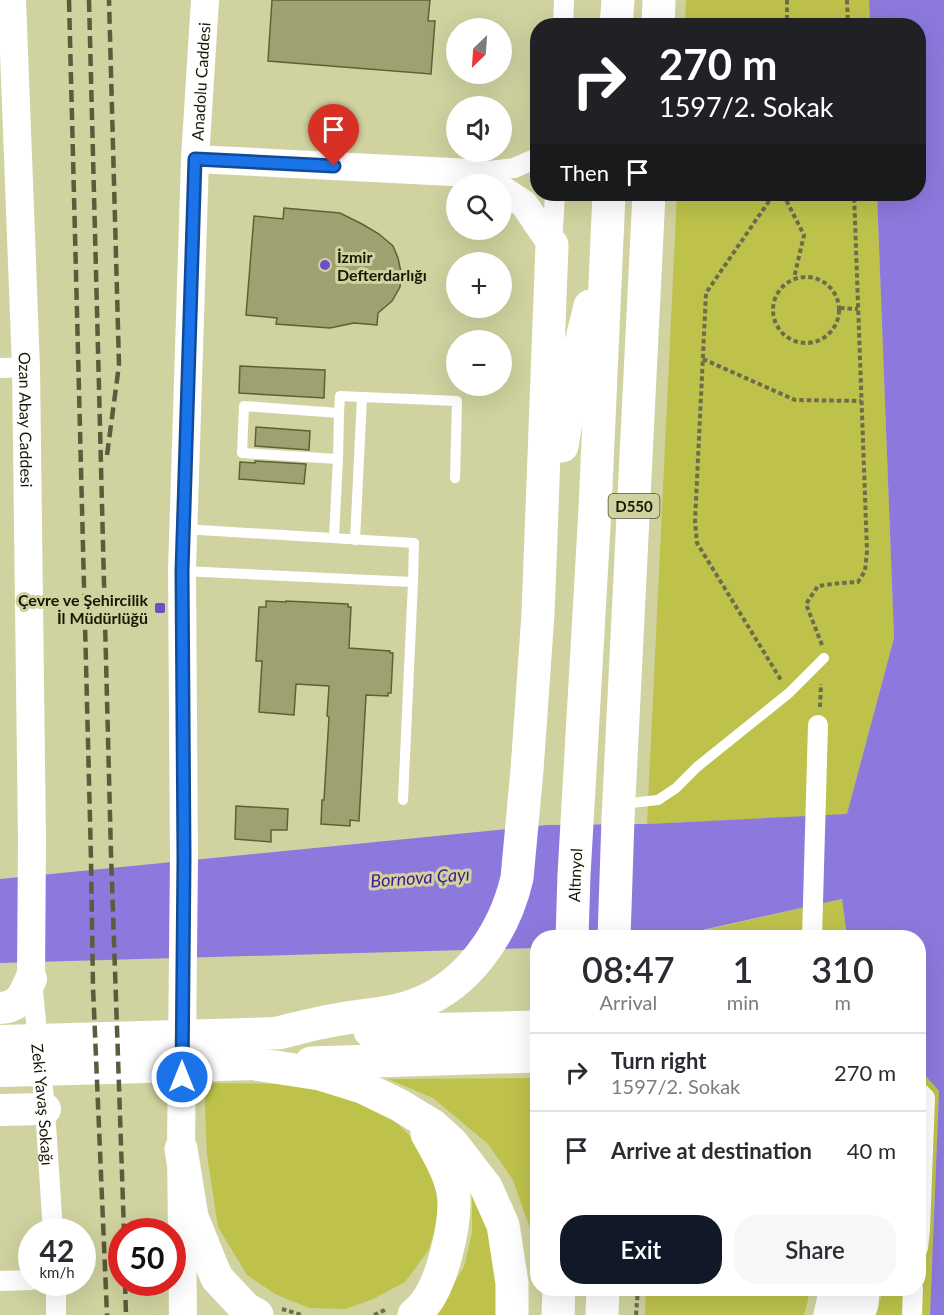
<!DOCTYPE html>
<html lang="en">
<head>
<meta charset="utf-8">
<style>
  body { margin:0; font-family:Lato,sans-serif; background:#f7f7f7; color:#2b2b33; height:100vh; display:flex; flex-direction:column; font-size:22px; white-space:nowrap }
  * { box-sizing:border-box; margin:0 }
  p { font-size:20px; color:#7c7c81 }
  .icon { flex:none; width:33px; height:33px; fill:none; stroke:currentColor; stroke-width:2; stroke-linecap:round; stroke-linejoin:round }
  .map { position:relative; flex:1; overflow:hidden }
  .sheet { position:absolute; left:530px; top:930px; width:396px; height:366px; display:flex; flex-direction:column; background:#fff; border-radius:24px; box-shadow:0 6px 24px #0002 }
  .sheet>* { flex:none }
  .banner { position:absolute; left:530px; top:18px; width:396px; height:183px; border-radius:24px; box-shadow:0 6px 24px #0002; background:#202124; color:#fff; overflow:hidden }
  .needle { width:39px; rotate:205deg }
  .tools { position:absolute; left:446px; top:18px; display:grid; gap:12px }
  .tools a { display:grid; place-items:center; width:66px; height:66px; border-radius:50%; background:#fff; box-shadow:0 6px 24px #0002; font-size:30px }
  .speed { position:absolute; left:18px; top:1218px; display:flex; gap:12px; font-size:30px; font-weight:700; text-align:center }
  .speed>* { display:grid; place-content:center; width:78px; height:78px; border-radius:50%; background:#fff; box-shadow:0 6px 24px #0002; line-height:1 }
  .speed small { font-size:15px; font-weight:400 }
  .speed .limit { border:9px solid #d22; background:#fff; color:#111 }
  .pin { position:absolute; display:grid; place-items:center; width:51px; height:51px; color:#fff; margin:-62px -26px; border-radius:50% 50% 50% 0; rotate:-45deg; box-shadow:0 0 6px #0007 }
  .pin .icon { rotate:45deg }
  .me { position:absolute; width:66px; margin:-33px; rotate:0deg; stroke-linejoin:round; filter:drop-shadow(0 0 4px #0008) }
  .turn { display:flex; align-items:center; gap:21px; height:126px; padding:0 30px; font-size:27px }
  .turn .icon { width:78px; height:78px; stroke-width:2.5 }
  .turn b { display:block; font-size:42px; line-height:51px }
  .then { display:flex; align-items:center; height:57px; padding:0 30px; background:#0003; gap:12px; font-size:22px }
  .eta { display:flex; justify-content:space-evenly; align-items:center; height:102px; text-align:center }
  .eta b { font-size:36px; font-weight:600; line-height:42px }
  .action { display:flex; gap:12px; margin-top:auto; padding:12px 30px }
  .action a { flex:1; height:69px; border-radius:24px; background:#111827; color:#fff; font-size:24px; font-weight:600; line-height:69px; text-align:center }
  .action a+a { background:#f7f7f7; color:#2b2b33 }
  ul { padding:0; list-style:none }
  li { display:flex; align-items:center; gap:18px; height:78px; padding:0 30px; border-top:2px solid #e1e1e2 }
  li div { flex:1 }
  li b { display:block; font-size:22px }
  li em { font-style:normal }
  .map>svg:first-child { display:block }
</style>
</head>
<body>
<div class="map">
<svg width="944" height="1315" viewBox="0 0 944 1315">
  <rect width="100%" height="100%" fill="#d0d39f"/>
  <g fill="#bec24b">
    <path d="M 686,0 L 869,0 L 870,25 L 685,25 Z"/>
    <path d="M 677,194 L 877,194 L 894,638 L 847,815 L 647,824 Z"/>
    <path d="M 842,899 L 847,937 L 671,938 Z"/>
    <path d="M 918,1067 L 939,1091 L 930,1315 L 875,1315 L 884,1289 L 918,1288 Z"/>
    <path d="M 537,1078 L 537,1191 L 534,1240 L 513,1180 L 488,1144 L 433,1098 L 388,1079 Z"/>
    <path d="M 204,1083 L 328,1084 L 385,1111 L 411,1137 L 433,1176 L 440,1216 L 428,1251 L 405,1282 L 373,1299 L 346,1309 L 309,1308 L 275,1294 L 247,1275 L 218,1227 L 207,1155 Z"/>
    <path d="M 472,1187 L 488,1213 L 497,1258 L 497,1315 L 434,1315 L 437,1311 L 464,1267 L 472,1233 Z"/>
    <path d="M 646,1289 L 808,1288 L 808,1300 L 804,1315 L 645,1315 Z"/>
  </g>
  <path fill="#8d79dd" d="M 869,0 L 944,0 L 944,1315 L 930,1315 L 939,1091 L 918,1067 L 918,938 L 847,937 L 842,899 L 671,937 L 537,938 L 537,948 L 0,963 L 0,879 L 547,825 L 647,824 L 847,814 L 894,638 L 877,194 L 918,194 L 918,26 L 870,25 Z"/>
  <g fill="#9fa270" stroke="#5f6130" stroke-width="1.5">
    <path d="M 272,0 L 430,0 L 428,21 L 435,21 L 431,74 L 268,61 Z"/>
    <path d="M 284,208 L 340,213 L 362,224 L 379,234 L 393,246 L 398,258 L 401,272 L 400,287 L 392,301 L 378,313 L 377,325 L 354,323 L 330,328 L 276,324 L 277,318 L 246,315 L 254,216 L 283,219 Z"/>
    <path d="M 240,366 L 325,370 L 324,398 L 239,393 Z"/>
    <path d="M 256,427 L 310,431 L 309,450 L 255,446 Z"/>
    <path d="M 255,461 L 306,464 L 304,484 L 239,479 L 240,462 L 255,463 Z"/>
    <path d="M 266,601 L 286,602 L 286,601 L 348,604 L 348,607 L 351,607 L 349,648 L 390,651 L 390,653 L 393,653 L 391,693 L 388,693 L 388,696 L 366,695 L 359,821 L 350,820 L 350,826 L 321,824 L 322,800 L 324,800 L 329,717 L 327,716 L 329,686 L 296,684 L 294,715 L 259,712 L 262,661 L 256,661 L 259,607 L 266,607 Z"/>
    <path d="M 236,806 L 288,809 L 287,830 L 271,830 L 271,842 L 235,839 Z"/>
  </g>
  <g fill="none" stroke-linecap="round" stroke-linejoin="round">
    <g stroke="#6c6d4b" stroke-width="4" stroke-dasharray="4.5 3" stroke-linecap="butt">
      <path d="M 787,0 L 787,26"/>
      <path d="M 847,0 L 848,26"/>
      <path d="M 772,194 L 769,201 L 706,293 L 695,521 L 697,543 L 781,680"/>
      <path d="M 783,194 L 804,235 L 794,278"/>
      <circle cx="806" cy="310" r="33"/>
      <path d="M 840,308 L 858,309"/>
      <path d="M 703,359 L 795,400 L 861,401"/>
      <path d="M 822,645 L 806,604 L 818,586 L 840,583 L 858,582 L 865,571 L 867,551 L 854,194"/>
      <path d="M 820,707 L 821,684"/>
      <path d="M 282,1309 L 302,1315"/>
      <path d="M 374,1315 L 387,1309"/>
      <path d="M 636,1315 L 638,1288"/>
    </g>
    <g stroke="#fff" stroke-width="10">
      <path d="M 362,397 L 457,401 L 455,478"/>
      <path d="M 338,459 L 339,413"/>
      <path d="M 334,538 L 338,459 L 242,453 L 244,406 L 339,413 L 340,396 L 362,397 L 355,540"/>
      <path d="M 183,571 L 413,582 L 414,543 L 183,529"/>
      <path d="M 403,800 L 413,582"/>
      <path d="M 622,804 L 658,800 L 676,788 L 697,767 L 789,693 L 824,658"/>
    </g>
    <g stroke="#fff" stroke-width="20">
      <path d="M 563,26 L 564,0"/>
      <path d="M 473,173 L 514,168 L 537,158"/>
      <path d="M 552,245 L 555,194"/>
      <path d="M 0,368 L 26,367"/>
      <path d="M 812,938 L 818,725"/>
      <path id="s1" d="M 32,982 L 45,1109 L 53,1232"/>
      <path d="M 918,1091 L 925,1098 L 920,1229 L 918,1248"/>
      <path d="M 0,1281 L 32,1280"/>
      <path d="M 56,1282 L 56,1315"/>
      <path d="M 912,1315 L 913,1288"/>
    </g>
    <g stroke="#fff" stroke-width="28">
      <path id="s2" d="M 12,0 L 26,367 L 32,840 L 31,979"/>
      <path d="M 195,159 L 471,173 L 494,184"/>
      <path d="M 501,189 L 524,204 L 552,245"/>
      <path id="s3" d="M 183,1315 L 181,1149 L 184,858 L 182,571 L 195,159 L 205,0"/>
    </g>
    <g stroke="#fff" stroke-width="32">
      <path d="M 0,1008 C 20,1007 24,995 31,979"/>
      <path d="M 0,1041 L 278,1033"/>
      <path d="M 0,1071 L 256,1064"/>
      <path d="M 0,1110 L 45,1109"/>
    </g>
    <g stroke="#fff" stroke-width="33">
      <path d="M 616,26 L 618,0"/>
      <path d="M 658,26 L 659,0"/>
      <path d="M 562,446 L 576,363 L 590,306"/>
      <path id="s4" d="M 572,938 L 574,875 L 595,509 L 609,194"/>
      <path d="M 614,938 L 618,819 L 649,194"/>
      <path d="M 370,1031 L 537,1027"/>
      <path d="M 278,1033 C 299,1028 320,1022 341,1019 C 364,1015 387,1014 409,1007 C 466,989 504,934 517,878 L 527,770 L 538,614 L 552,245"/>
      <path d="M 311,1063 L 537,1056"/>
      <path d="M 256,1064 L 320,1074 L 362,1087 L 399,1105 L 432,1125 L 452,1143 L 486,1187 L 503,1225 L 512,1283 L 512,1315"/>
      <path d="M 181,1149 L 192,1217 L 208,1257 L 217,1278 L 245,1308 L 257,1315"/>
      <path d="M 414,1315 C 417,1312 421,1309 424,1305 C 442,1283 455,1228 454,1198 C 452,1177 438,1153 427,1134"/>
      <path d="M 558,1315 L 559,1288"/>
      <path d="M 602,1315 L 603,1288"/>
      <path d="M 830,1315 L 836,1288"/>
      <path d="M 858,1315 L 862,1304 L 863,1288"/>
    </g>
    <g stroke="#5b5c3d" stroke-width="4.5" stroke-dasharray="12 6" stroke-linecap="butt">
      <path d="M 69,0 L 91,859 L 93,987 L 107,1315"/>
      <path d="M 89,0 L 111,854 L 124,1232"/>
      <path d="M 107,455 L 119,365 L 109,0"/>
      <path d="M 125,1282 L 126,1315"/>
    </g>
  </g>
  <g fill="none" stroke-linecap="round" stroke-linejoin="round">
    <defs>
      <path id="route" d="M 182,1077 L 184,858 L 182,571 L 195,159 L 334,166"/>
    </defs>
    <use href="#route" stroke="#114b97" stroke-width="15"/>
    <use href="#route" stroke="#1a73e8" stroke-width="10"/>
  </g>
  <g fill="#6f4fc8" stroke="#d0d39f" stroke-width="2">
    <circle cx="325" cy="265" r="6"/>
    <rect x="154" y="602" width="12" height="12" rx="3"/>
  </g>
  <g text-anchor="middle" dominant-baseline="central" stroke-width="6" stroke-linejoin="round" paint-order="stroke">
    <rect fill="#d0d39f" stroke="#4f5033" stroke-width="1.5" x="608.5" y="494" width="51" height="24" rx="4.5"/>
    <g font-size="15" font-weight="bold" fill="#181805">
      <text x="634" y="506">D550</text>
    </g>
    <g font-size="16" fill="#181805" stroke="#d0d39f">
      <text stroke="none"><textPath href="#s3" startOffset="1234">Anadolu Caddesi</textPath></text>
      <text stroke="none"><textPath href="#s2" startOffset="420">Ozan Abay Caddesi</textPath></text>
      <text stroke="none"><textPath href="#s4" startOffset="63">Altınyol</textPath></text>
      <text stroke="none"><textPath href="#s1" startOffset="123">Zeki Yavaş Sokağı</textPath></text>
    </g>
    <g font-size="16" font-weight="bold" fill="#181805" stroke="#d0d39f" text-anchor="start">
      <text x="337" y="256">İzmir<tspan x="337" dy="18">Defterdarlığı</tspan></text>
      <text x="148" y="599" text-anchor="end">Çevre ve Şehircilik<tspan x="148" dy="18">İl Müdürlüğü</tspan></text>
    </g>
    <g font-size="18" font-style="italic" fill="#42168e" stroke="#d0d39f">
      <text transform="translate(420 877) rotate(-4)">Bornova Çayı</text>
    </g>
  </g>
</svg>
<div class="tools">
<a><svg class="needle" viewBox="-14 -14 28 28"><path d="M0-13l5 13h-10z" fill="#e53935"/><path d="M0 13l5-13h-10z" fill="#7c7c81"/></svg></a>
<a><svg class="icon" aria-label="sound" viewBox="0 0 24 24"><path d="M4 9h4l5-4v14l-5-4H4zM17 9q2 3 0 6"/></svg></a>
<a><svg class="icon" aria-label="search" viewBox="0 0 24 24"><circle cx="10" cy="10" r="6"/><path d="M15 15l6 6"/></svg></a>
<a>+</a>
<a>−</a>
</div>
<div class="speed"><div>42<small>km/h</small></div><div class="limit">50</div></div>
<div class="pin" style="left:334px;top:166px;background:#d93025"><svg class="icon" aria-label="arrive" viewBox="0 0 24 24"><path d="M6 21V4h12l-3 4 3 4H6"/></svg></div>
<svg class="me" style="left:182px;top:1077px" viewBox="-20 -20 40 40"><circle r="17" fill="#1a73e8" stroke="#fff" stroke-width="3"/><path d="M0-11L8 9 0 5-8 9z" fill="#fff"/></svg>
<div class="banner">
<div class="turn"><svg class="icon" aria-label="right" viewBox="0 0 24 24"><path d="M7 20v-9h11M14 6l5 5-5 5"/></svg><div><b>270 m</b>1597/2. Sokak</div></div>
<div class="then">Then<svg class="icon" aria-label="arrive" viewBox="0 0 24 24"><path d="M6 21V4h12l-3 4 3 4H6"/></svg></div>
</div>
<section class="sheet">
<div class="eta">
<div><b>08:47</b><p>Arrival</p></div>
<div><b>1</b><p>min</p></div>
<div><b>310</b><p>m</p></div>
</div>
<ul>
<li><svg class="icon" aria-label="right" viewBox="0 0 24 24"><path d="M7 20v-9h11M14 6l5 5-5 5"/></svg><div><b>Turn right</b><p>1597/2. Sokak</p></div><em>270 m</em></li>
<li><svg class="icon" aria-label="arrive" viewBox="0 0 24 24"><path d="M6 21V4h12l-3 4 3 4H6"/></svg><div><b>Arrive at destination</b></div><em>40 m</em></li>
</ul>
<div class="action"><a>Exit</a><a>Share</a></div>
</section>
</div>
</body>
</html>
